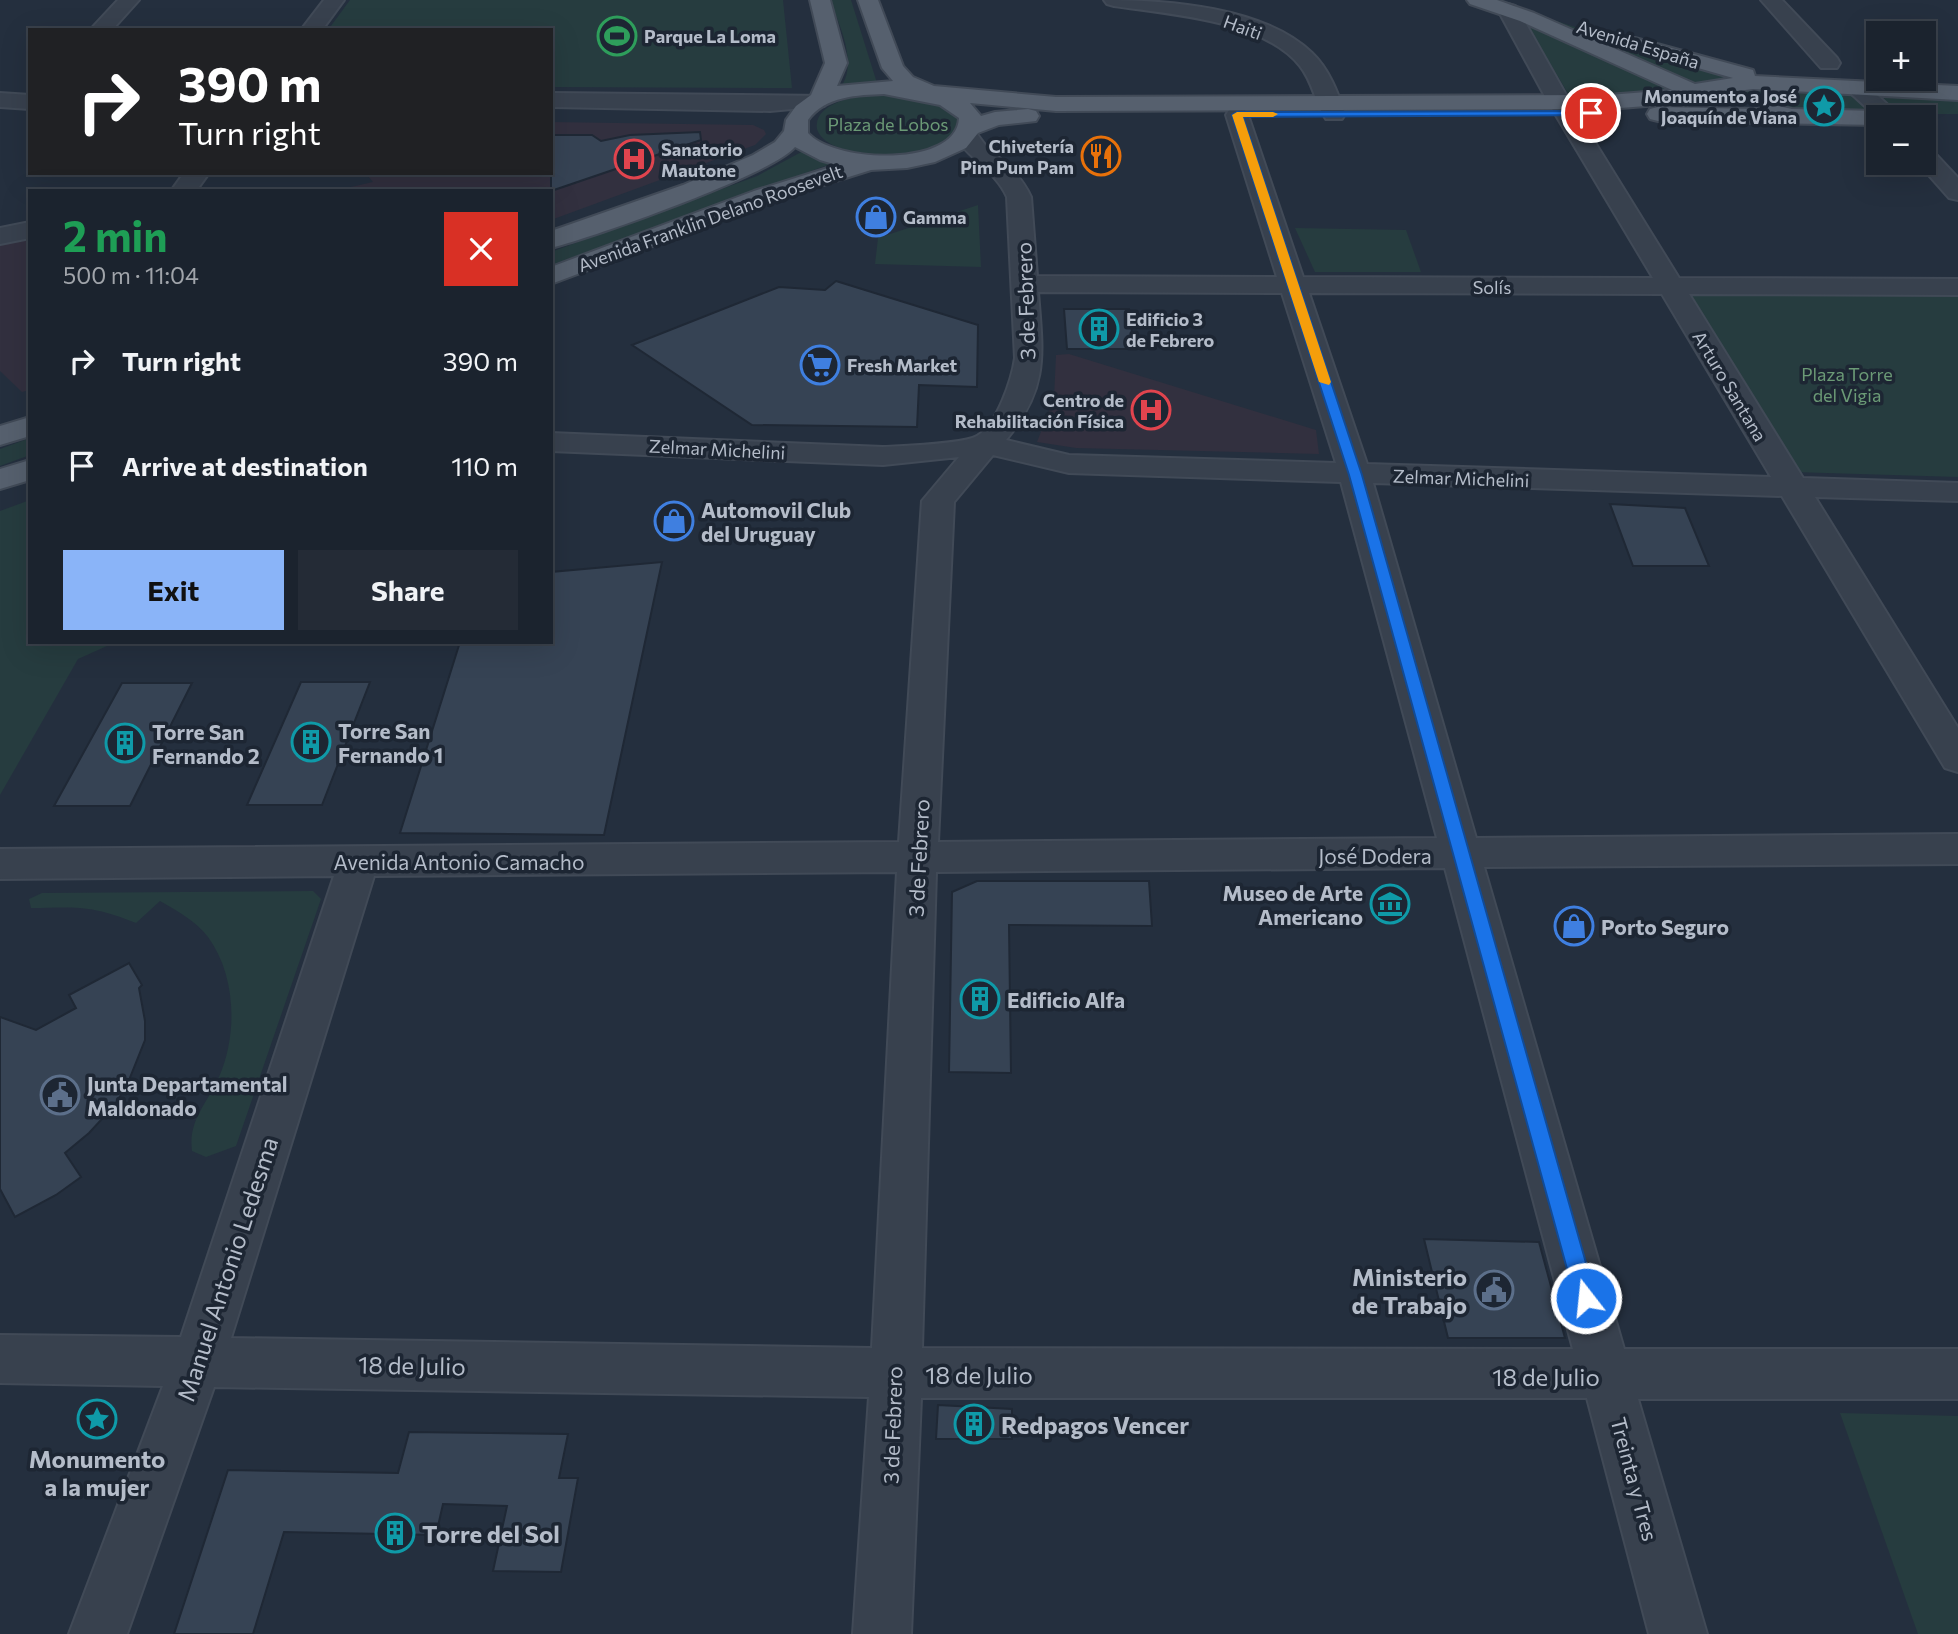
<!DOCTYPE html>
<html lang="en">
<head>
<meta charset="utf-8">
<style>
  body { margin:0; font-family:Commissioner,sans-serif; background:#242b36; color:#f1f3f6; height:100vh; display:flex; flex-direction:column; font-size:26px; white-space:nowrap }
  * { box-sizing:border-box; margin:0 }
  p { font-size:23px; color:#a0a4aa }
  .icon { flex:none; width:38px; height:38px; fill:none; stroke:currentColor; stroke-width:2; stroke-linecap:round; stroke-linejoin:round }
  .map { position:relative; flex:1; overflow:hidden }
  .details { position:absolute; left:28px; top:189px; width:525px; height:455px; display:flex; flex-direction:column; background:#1b232e; border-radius:0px; box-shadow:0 7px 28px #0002,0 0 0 2px #39404a }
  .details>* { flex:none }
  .hud { position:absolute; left:28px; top:28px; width:525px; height:147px; border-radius:0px; box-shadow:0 7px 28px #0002,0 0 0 2px #39404a; background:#202124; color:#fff; overflow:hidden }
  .tools { position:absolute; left:1866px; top:21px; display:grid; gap:14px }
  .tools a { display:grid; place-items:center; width:70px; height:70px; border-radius:0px; background:#1b232e; box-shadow:0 7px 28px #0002,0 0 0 2px #39404a; font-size:35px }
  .pin { position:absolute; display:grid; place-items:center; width:60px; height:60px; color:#fff; margin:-30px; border:4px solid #fff; border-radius:50%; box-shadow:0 2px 7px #0007 }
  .me { position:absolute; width:77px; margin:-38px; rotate:344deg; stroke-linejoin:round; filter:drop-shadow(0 0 5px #0008) }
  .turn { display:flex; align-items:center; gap:24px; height:147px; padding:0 35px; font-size:32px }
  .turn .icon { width:91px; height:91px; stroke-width:2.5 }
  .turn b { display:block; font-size:49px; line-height:60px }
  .round { display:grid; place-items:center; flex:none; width:74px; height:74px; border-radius:0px; background:#242b36 }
  .summary { display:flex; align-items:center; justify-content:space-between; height:119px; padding:0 35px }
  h1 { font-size:42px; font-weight:700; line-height:52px; color:#1e9e55 }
  .cta { display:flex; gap:14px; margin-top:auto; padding:14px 35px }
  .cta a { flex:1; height:80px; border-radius:0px; background:#8ab4f8; color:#111; font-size:28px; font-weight:700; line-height:80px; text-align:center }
  .cta a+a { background:#242b36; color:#f1f3f6 }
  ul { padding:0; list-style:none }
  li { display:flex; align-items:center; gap:21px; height:105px; padding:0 35px }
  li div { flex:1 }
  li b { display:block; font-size:26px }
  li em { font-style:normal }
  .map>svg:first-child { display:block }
</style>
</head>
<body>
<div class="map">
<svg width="1958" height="1634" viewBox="0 0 1958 1634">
  <rect width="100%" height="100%" fill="#242f3e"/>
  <g fill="#32303f">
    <path d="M 551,122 L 753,125 L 764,130 L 766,134 L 755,145 L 551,220 L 551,191 L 333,191 L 373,182 L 368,176 L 380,173 L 551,173 Z"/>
    <path d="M 30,237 L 30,390 L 22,392 L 0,371 L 0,243 Z"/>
    <path d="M 1069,354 L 1316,430 L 1319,454 L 1076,448 L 1037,442 L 1054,398 L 1056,355 Z"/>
  </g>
  <g fill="#263c3f">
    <path d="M 350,0 L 783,0 L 792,88 L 551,87 L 551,30 L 328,30 Z"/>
    <path d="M 830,0 L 851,0 L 877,83 L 840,88 C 859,65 839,24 830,0 Z"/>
    <path d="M 1541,16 L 1732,78 L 1732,79 L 1693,85 Z"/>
    <path d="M 1528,27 L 1534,27 L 1670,90 L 1626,96 L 1574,97 L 1569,95 Z"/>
    <path d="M 1768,88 L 1848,94 L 1859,98 L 1871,112 L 1793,109 L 1723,94 Z"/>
    <path d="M 894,93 C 917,95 946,99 960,119 C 955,164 855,162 826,141 C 821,137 815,130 817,123 C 821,97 874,94 894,93 Z"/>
    <path d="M 1880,94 L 1958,97 L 1958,114 L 1898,114 Z"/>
    <path d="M 805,150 L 836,162 L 551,265 L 551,252 L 757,176 Z"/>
    <path d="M 978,205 L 981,267 L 875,264 L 878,238 Z"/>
    <path d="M 1295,228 L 1406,230 L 1421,272 L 1315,272 Z"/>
    <path d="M 1688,294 L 1958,296 L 1958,477 L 1793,472 Z"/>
    <path d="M 30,438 L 30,455 L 0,466 L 0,449 Z"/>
    <path d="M 30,500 L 30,642 L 116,642 L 78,659 L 0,795 L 0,511 Z"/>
    <path d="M 313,891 L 321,899 L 236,1146 L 206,1157 L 192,1151 C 188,1120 207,1104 219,1077 C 238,1034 236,975 208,937 C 196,921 177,911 160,901 L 136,923 C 93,905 76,907 31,908 L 29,899 L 42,893 Z"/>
    <path d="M 1840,1413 L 1958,1416 L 1958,1634 L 1918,1634 Z"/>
  </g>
  <g fill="#364354" stroke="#1f2835" stroke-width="2">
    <path d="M 700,132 L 701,140 L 551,191 L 551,135 L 592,135 L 601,141 L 630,135 Z"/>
    <path d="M 836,281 L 978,325 L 977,387 L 919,385 L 917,427 L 752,425 L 632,345 L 779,287 L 825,290 Z"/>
    <path d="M 1064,309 L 1129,309 L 1134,349 L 1067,349 Z"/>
    <path d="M 1610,504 L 1685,508 L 1709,566 L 1633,566 Z"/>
    <path d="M 662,562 L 604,835 L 400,833 L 460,642 L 551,642 L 551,572 Z"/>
    <path d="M 301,682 L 370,682 L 322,805 L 247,805 Z"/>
    <path d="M 122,683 L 192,683 L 130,806 L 54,806 Z"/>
    <path d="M 977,881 L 1149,881 L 1152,926 L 1009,925 L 1011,1073 L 949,1072 L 952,892 Z"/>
    <path d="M 129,963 L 142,985 L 139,988 L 145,1021 L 145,1040 L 127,1085 L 114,1106 L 89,1133 L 65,1153 L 81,1177 L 56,1195 L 15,1217 L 0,1189 L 0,1017 L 36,1030 L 76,1008 L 69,995 Z"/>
    <path d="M 1424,1239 L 1539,1242 L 1565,1338 L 1448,1338 Z"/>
    <path d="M 938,1405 L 1012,1409 L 1012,1439 L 936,1439 Z"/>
    <path d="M 409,1432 L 568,1434 L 559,1478 L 578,1478 L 561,1572 L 493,1571 L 507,1506 L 443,1504 L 436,1535 L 284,1532 L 253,1634 L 174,1634 L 228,1470 L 398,1473 Z"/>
  </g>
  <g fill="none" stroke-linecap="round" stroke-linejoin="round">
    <defs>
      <g id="minor">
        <path d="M 118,0 L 139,0 L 112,30 L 90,30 Z"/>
        <path d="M 324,0 L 344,0 L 322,30 L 301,30 Z"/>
        <path d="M 1104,0 C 1167,0 1265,7 1312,53 C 1329,69 1338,93 1345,114 L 1342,119 L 1326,119 C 1315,103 1313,82 1300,66 C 1264,20 1168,14 1114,6 L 1107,4 Z"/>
        <path d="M 1761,0 L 1782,0 L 1837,58 L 1840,63 L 1837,68 L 1821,68 Z"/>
        <path d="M 1508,4 L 1515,6 L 1518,10 L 1570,102 L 1679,278 L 1958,279 L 1958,295 L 1689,294 L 1803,478 L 1958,483 L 1958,501 L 1815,497 L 1958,728 L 1958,772 L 1945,768 L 1782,496 L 1373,483 L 1476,838 L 1958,834 L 1958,864 L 1484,867 L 1624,1349 L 1958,1349 L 1958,1399 L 1638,1399 L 1707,1634 L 1649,1634 L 1587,1398 L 921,1398 L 911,1634 L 853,1634 L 869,1397 L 214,1387 L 127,1634 L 69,1634 L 163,1386 L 0,1383 L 0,1335 L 181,1337 L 334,876 L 0,879 L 0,849 L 899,842 L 922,501 L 959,457 L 883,465 L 551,451 L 551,433 L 883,447 C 902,446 963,444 977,436 C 997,425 1012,379 1015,358 L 1007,197 C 996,172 969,158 953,135 L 957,130 C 962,129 969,127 973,130 C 978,134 983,143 987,147 C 1005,163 1021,175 1031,197 L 1037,276 L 1277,277 L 1226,115 L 1229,110 L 1245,110 L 1248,115 L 1303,277 L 1653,278 L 1548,102 L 1498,10 L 1501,6 ZM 1038,292 L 1282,293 L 1336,463 L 1069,455 L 1006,440 C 1049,388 1043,355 1038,292 ZM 1309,293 L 1662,294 L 1771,477 L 1367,464 ZM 993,455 L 1069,473 L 1341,482 L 1437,838 L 938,842 L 954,502 ZM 1445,868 L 1573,1349 L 922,1348 L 936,872 ZM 897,872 L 872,1348 L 231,1338 L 374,876 Z"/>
        <path d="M 1856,81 L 1864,83 L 1901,117 L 1878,118 L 1845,88 L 1848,83 Z"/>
        <path d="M 0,93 L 30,95 L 30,109 L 0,107 Z"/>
        <path d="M 551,93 L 824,96 L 827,101 L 824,106 L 770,111 L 551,107 Z"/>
        <path d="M 1923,147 L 1931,149 L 1958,178 L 1958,200 L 1949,198 L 1918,163 L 1923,163 Z"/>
        <path d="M 184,173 L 209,173 L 196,191 L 171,191 Z"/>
        <path d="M 30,222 L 30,238 L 0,244 L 0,228 Z"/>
      </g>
      <g id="major">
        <path d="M 810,0 L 830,0 L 847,63 L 837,86 L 893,81 L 882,68 L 858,0 L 878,0 L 903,66 L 913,77 L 934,86 L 1056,97 L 1608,95 L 1672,90 L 1520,21 L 1470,4 L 1467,0 L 1497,0 L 1534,13 L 1695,84 L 1733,78 L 1628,48 L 1625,44 L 1628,40 L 1635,38 L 1753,70 L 1755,76 L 1958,86 L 1958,100 L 1753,89 L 1706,95 L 1671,104 L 1608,109 L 1056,111 L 970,103 L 981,116 L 995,112 L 1028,109 L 1036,111 L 1039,116 L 1036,121 L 999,125 L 978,133 L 966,148 L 935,162 L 907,168 L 871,170 L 772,201 L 551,284 L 551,267 L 754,191 L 837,165 L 820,160 L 795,147 C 771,175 594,237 551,248 L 551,231 L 683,185 L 753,155 L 775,142 L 784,131 L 786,120 L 796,106 L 811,95 L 825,63 ZM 884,94 L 940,105 L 959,118 C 957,168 834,163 808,133 L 808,120 C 825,96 858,95 884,94 Z"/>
        <path d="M 1768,104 L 1792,109 L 1878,111 L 1886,113 L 1889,117 L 1878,117 L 1878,125 L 1658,121 L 1650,119 L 1647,114 L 1650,109 L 1658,107 L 1758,109 Z"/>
        <path d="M 30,417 L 30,436 L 0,445 L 0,426 Z"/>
        <path d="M 30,460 L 30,480 L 0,489 L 0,469 Z"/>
      </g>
    </defs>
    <use href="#minor" stroke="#414a57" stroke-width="4"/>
    <use href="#major" stroke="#414a57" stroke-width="4"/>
    <use href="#minor" fill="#38414e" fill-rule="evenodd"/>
    <use href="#major" fill="#56606e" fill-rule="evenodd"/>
  </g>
  <path fill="#1a73e8" stroke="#114b97" stroke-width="2" d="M 1591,111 L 1595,113 L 1594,115 L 1243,117 L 1362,475 L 1596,1298 L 1593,1304 L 1586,1307 L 1578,1304 L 1575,1298 L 1349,475 L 1232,115 L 1237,112 Z"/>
  <path fill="#f59e0b" d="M 1237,112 L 1273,112 L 1278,114 L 1273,117 L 1243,117 L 1331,382 L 1329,385 L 1319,382 L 1232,115 Z"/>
  <defs>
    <symbol id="stadium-ring" viewBox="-11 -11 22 22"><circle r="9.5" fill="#1d2633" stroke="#2e9e5b" stroke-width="1.5"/><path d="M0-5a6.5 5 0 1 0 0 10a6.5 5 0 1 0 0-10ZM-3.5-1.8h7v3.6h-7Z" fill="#2e9e5b"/></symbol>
    <symbol id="sight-ring" viewBox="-11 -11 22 22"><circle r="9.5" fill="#1d2633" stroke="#0f9aa8" stroke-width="1.5"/><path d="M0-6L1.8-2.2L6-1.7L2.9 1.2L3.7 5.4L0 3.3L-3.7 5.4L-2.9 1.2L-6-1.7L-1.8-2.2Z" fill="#0f9aa8"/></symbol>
    <symbol id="restaurant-ring" viewBox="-11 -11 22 22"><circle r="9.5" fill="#1d2633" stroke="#e8710a" stroke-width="1.5"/><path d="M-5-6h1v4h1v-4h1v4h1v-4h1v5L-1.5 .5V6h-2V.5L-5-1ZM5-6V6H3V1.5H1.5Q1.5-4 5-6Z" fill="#e8710a"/></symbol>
    <symbol id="hospital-ring" viewBox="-11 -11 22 22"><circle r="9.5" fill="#1d2633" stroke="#e0444e" stroke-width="1.5"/><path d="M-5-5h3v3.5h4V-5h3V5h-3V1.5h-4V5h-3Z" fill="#e0444e"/></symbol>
    <symbol id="shop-ring" viewBox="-11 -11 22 22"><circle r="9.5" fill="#1d2633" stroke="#3f7fe0" stroke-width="1.5"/><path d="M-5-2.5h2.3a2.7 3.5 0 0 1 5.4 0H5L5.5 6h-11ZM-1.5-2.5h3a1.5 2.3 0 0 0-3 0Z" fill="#3f7fe0"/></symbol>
    <symbol id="building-ring" viewBox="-11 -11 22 22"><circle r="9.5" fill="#1d2633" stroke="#0f9aa8" stroke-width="1.5"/><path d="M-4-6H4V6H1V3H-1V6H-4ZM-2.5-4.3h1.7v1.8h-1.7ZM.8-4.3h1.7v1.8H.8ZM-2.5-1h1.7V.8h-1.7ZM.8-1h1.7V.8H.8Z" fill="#0f9aa8"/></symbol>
    <symbol id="supermarket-ring" viewBox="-11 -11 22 22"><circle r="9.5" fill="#1d2633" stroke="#3f7fe0" stroke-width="1.5"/><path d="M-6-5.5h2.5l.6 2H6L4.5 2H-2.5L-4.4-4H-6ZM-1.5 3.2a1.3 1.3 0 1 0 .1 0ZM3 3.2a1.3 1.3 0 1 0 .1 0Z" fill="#3f7fe0"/></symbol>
    <symbol id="museum-ring" viewBox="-11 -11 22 22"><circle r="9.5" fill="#1d2633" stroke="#0f9aa8" stroke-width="1.5"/><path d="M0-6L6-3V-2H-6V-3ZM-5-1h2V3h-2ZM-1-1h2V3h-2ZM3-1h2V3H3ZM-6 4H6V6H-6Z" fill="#0f9aa8"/></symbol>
    <symbol id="civic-ring" viewBox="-11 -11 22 22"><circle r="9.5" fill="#1d2633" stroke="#5c6f8a" stroke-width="1.5"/><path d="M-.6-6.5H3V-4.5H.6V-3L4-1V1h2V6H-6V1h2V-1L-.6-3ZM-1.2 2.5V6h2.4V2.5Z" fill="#5c6f8a"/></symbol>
  </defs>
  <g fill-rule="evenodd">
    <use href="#stadium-ring" x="595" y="14" width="44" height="44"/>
    <use href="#sight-ring" x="1802" y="84" width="44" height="44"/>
    <use href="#restaurant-ring" x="1079" y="134" width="44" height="44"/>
    <use href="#hospital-ring" x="612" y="137" width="44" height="44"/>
    <use href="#shop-ring" x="854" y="195" width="44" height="44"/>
    <use href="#building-ring" x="1077" y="307" width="44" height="44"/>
    <use href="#supermarket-ring" x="798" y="343" width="44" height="44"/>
    <use href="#hospital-ring" x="1129" y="388" width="44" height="44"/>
    <use href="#shop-ring" x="652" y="499" width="44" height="44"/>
    <use href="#building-ring" x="289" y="720" width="44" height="44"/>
    <use href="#building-ring" x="103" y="721" width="44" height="44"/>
    <use href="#museum-ring" x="1368" y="882" width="44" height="44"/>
    <use href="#shop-ring" x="1552" y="904" width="44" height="44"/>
    <use href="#building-ring" x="958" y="977" width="44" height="44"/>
    <use href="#civic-ring" x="38" y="1073" width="44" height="44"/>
    <use href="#civic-ring" x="1472" y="1268" width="44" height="44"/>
    <use href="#sight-ring" x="75" y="1397" width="44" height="44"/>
    <use href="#building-ring" x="952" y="1402" width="44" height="44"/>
    <use href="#building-ring" x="373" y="1511" width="44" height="44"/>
  </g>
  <g text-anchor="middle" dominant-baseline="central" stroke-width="7" stroke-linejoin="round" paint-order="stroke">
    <g font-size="18" fill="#b4bcc9" stroke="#1d2633">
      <text transform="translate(1243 27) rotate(20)">Haiti</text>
      <text transform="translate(1638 44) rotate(17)">Avenida España</text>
      <text transform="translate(710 218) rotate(-20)">Avenida Franklin Delano Roosevelt</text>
      <text x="1492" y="287">Solís</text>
      <text transform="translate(1730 386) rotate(59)">Arturo Santana</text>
      <text transform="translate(717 449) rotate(3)">Zelmar Michelini</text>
      <text transform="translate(1461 478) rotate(2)">Zelmar Michelini</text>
    </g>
    <g font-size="18" font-weight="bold" fill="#b4bcc9" stroke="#1d2633" text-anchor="start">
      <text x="644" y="36">Parque La Loma</text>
      <text x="1797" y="96" text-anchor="end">Monumento a José<tspan x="1797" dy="21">Joaquín de Viana</tspan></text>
      <text x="1074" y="146" text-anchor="end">Chivetería<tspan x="1074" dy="21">Pim Pum Pam</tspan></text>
      <text x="661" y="149">Sanatorio<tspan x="661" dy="21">Mautone</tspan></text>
      <text x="903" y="217">Gamma</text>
      <text x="1126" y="319">Edificio 3<tspan x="1126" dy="21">de Febrero</tspan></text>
      <text x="847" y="365">Fresh Market</text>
      <text x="1124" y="400" text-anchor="end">Centro de<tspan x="1124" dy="21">Rehabilitación Física</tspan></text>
    </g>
    <g font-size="18" fill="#6b9a76" stroke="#1d2633">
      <text x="888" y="124">Plaza de Lobos</text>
      <text x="1847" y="374">Plaza Torre<tspan x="1847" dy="21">del Vigia</tspan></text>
    </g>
    <g font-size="21" fill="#b4bcc9" stroke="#1d2633">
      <text transform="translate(1025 301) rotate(-92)">3 de Febrero</text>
      <text x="1375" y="855">José Dodera</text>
      <text transform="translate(918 858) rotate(-87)">3 de Febrero</text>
      <text x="459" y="861">Avenida Antonio Camacho</text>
      <text transform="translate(892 1425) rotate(-88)">3 de Febrero</text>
      <text transform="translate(1635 1479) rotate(75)">Treinta y Tres</text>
    </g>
    <g font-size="21" font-weight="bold" fill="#b4bcc9" stroke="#1d2633" text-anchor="start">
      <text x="701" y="509">Automovil Club<tspan x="701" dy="24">del Uruguay</tspan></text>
      <text x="338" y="730">Torre San<tspan x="338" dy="24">Fernando 1</tspan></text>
      <text x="152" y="731">Torre San<tspan x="152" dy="24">Fernando 2</tspan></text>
      <text x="1363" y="892" text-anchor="end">Museo de Arte<tspan x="1363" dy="24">Americano</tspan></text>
      <text x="1601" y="926">Porto Seguro</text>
      <text x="1007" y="999">Edificio Alfa</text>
      <text x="87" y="1083">Junta Departamental<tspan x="87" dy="24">Maldonado</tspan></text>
    </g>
    <g font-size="24" fill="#b4bcc9" stroke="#1d2633">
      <text transform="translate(227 1269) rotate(-72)">Manuel Antonio Ledesma</text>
      <text transform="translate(412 1365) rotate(1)">18 de Julio</text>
      <text x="979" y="1374">18 de Julio</text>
      <text x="1546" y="1376">18 de Julio</text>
    </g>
    <g font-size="24" font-weight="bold" fill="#b4bcc9" stroke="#1d2633" text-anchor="start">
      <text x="1467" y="1276" text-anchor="end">Ministerio<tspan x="1467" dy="28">de Trabajo</tspan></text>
      <text x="1001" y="1424">Redpagos Vencer</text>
      <text x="97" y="1458" text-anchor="middle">Monumento<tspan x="97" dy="28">a la mujer</tspan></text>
      <text x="422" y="1533">Torre del Sol</text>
    </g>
  </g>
</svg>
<div class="tools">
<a>+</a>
<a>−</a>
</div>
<div class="pin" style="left:1591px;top:113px;background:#d93025"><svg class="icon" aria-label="arrive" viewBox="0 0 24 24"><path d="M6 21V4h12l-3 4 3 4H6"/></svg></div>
<svg class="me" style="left:1586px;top:1298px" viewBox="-20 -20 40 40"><circle r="17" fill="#1a73e8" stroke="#fff" stroke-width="3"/><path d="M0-11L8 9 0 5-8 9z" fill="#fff"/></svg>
<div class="hud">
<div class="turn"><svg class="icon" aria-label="right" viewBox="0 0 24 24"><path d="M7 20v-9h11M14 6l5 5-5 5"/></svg><div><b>390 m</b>Turn right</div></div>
</div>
<section class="details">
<div class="summary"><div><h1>2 min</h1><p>500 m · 11:04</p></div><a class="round" style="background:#d93025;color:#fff"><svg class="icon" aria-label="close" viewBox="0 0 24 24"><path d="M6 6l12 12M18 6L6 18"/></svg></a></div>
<ul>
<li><svg class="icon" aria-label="right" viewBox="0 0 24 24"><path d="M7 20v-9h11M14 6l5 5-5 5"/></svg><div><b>Turn right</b></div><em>390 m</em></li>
<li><svg class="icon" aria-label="arrive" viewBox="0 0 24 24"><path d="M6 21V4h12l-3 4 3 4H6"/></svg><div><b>Arrive at destination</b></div><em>110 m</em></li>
</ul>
<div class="cta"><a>Exit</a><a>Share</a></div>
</section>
</div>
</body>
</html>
